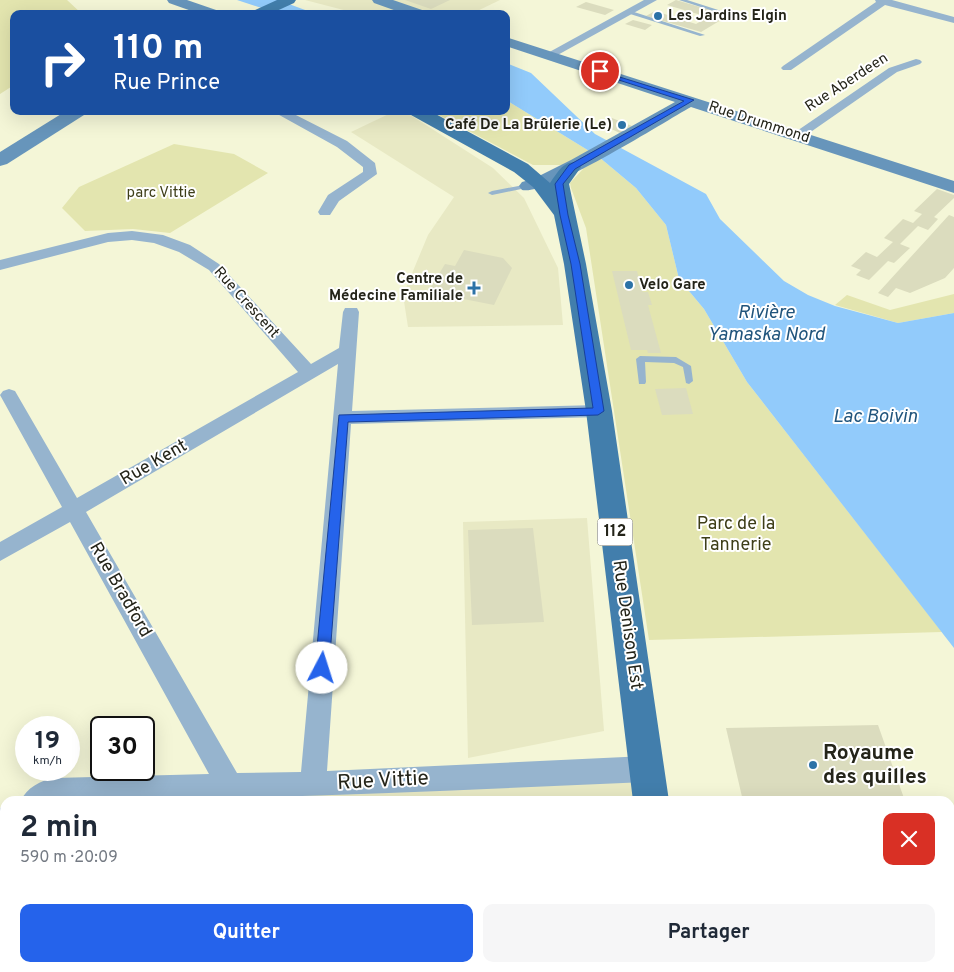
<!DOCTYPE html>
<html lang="fr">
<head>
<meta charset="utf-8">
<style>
  body { margin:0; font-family:Overpass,sans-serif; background:#f6f6f7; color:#1f2937; height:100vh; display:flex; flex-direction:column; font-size:19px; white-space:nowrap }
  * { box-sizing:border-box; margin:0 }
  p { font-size:16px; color:#747a83 }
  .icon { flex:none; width:28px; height:28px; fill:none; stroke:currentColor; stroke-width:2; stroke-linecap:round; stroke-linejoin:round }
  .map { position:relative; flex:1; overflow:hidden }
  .details { position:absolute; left:0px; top:796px; width:955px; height:176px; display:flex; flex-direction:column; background:#fff; border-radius:15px 15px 0 0; box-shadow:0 5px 20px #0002 }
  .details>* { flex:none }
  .top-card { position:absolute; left:10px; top:10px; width:500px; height:105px; border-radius:10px; box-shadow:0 5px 20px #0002; background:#1a4fa0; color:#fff; overflow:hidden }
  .speed { position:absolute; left:15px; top:716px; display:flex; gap:10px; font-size:25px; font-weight:700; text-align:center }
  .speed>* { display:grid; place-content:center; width:65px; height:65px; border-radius:50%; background:#fff; box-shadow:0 5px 20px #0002; line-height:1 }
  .speed small { font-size:12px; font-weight:400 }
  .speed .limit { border:2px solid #111; border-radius:8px; background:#fff; color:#111 }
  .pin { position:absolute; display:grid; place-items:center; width:42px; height:42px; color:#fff; margin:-21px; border:2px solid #fff; border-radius:50%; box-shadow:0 1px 5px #0007 }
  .me { position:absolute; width:55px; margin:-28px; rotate:5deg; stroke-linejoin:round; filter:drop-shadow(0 0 4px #0008) }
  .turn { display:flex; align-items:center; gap:18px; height:105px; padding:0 20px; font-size:22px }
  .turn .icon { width:65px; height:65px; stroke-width:2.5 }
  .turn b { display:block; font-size:35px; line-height:42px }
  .round { display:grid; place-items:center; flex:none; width:52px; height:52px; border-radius:10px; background:#f6f6f7 }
  .overview { display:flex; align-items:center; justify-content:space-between; height:85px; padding:0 20px }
  h1 { font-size:30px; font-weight:700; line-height:38px }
  .primary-button { display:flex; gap:10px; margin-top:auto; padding:10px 20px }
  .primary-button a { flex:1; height:58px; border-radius:10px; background:#2563eb; color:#fff; font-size:20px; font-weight:700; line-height:58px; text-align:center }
  .primary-button a+a { background:#f6f6f7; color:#1f2937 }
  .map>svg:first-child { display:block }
</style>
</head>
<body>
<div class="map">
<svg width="954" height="972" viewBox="0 0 954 972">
  <rect width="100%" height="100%" fill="#f4f6d7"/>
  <g fill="#e8e9c4">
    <path d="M 305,0 L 500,0 L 471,14 L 359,14 Z"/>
    <path d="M 395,111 L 404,111 L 493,168 L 524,198 L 558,268 L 563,325 L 408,327 L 403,295 L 428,235 L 454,197 L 351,132 Z"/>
    <path d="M 587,518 L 604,731 L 468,758 L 463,522 Z"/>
    <path d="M 640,777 L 643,801 L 51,801 L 52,799 Z"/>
    <path d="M 5,925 L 5,968 L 665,968 L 666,972 L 0,972 L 0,938 Z"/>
  </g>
  <g fill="#e3e5af">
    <path d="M 0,0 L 67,0 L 82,14 L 14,14 L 14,85 L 0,94 Z"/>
    <path d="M 506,100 L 599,157 L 636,188 L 666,225 L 679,279 L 704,309 L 747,382 L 942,632 L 649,640 L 586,228 L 571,188 L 570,183 L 583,169 L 572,165 L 533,165 L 431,111 L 506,111 Z"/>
    <path d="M 174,144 L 234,154 L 268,173 L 170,233 L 133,229 L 85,231 L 62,208 L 79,187 Z"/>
    <path d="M 954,294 L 954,313 L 898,323 L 835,305 L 847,295 L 890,310 Z"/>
  </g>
  <g fill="#92cbfb">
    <path d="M 237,0 L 278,0 L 316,14 L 280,14 Z"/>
    <path d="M 506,63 L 531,73 L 595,134 L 706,194 L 720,219 L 784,281 L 808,295 L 835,306 L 898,323 L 954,313 L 954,648 L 747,382 L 704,309 L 679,279 L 666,225 L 636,188 L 599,157 L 506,100 Z"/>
  </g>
  <g fill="#dbdcbe">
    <path d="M 405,0 L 450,0 L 431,9 Z"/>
    <path d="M 676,0 L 724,14 L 721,15 L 726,17 L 701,32 L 646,16 L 655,11 L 696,24 L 708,17 L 667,5 Z"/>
    <path d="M 586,2 L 614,10 L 605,15 L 576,7 Z"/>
    <path d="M 633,20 L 652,25 L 645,30 L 625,24 Z"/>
    <path d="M 612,118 L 632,126 L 620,133 L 600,124 Z"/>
    <path d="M 937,189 L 954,195 L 954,198 L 934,217 L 938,219 L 928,230 L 918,226 L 900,244 L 910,248 L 894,263 L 888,261 L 869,280 L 856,275 L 861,270 L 851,266 L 866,252 L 877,257 L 893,242 L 884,238 L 903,219 L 913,223 L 922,214 L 914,211 Z"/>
    <path d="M 949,215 L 954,217 L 954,268 L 945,278 L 910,293 L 896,288 L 888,297 L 878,293 Z"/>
    <path d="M 464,250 L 503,258 L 512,268 L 494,305 L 428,292 L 445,264 L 455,266 Z"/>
    <path d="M 612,271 L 637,271 L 643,292 L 648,292 L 652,305 L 648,305 L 661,353 L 648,353 L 647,350 L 631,350 Z"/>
    <path d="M 686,388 L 693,414 L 662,415 L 655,389 Z"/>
    <path d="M 533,528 L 544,622 L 472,625 L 468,530 Z"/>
    <path d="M 878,725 L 905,801 L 743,801 L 726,728 Z"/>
    <path d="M 107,968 L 425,968 L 425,972 L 105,972 Z"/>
    <rect x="455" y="968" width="38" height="4"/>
  </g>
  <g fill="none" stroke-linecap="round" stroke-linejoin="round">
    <g fill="#96b4ce" fill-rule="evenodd">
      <path d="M 679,0 L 687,0 L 737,16 L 732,17 Z"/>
      <path d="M 627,11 L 631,11 L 705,35 L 700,36 L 627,13 Z"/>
      <path d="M 529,184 L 531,185 L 531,187 L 492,195 L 488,193 L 492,191 Z"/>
      <path d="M 640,356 L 676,357 L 691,366 L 693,381 L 689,384 L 686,383 L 683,367 L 674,363 L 645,362 L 646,382 L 645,384 L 639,384 L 636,359 Z"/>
    </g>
    <g fill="#96b4ce" fill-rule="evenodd">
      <path d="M 644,0 L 657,0 L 554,57 L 546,57 L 544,55 Z"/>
      <path d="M 875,0 L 892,0 L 954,17 L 954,23 L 885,5 L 791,70 L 783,70 L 781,68 L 783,66 L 876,2 Z"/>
      <path d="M 916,59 L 920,60 L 922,62 L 920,64 L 897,72 L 802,138 L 792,138 L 791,135 L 889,68 Z"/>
      <path d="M 272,111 L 288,111 L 347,141 L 375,163 L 377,174 L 339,201 L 330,215 L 320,215 L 318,212 L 328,195 L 363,172 L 363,167 L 337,147 Z"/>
      <path d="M 132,231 L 163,235 L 190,245 L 219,264 L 311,364 L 339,348 L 343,312 L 345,308 L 357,308 L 359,312 L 352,411 L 599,405 L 606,406 L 608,411 L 606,416 L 599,417 L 351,424 L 327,771 L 646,756 L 655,760 L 659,769 L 655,778 L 646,782 C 438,791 230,801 21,801 C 26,788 41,780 55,778 L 209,774 L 70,522 L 0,561 L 0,542 L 62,507 L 0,395 L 3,391 L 9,389 L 15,391 L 77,498 L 298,372 L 209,270 L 179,252 L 154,243 L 132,240 L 108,242 L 0,270 L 0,260 L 108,233 ZM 338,364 L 301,772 L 237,773 L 86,512 Z"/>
      <path d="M 5,806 L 5,833 L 0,835 L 0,808 Z"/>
    </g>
    <g fill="#6795bb" fill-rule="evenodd">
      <path d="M 167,0 L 187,0 L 219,11 L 221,14 L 200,14 L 169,3 Z"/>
      <path d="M 372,0 L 393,0 L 425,11 L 427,14 L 405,14 L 374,3 Z"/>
      <path d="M 506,37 L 954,181 L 954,193 L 691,107 C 662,123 548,196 522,190 L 519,186 L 522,182 L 533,179 L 571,160 L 675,102 L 506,46 Z"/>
      <path d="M 66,111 L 86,111 L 84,115 L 7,164 L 0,166 L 0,152 Z"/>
    </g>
    <g fill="#427eac" fill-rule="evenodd">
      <path d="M 277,0 L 296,0 L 294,3 L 270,14 L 251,14 L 253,11 Z"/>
      <path d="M 409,111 L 430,111 L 528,164 L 550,183 C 558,172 564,159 579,163 L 581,167 L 569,184 L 586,264 L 612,411 L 669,801 L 633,801 L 586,411 L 564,264 L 554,215 L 533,187 L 514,172 L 411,115 Z"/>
      <path d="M 656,968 L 696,968 L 698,972 L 656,972 Z"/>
    </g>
  </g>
  <path fill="#2563eb" stroke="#184099" d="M 597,70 L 694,100 L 575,169 L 563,184 L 568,215 L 580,264 L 604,411 L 598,415 L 348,422 L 329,668 L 327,673 L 322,674 L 317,673 L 315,668 L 339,415 L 593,408 L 571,264 L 560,215 L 555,184 L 569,165 L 684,101 L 597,73 Z"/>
  <g fill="#2c72a7" stroke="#fff" stroke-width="2">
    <circle cx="658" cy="16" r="5"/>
    <circle cx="622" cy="125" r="5"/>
    <circle cx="629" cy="285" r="5"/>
    <path d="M471.5 280.5h5v5h5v5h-5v5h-5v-5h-5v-5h5z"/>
    <circle cx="813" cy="765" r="5"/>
  </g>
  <g text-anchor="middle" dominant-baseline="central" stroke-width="4" stroke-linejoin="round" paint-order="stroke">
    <g font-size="15" font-weight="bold" fill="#242419" stroke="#fff" text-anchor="start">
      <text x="668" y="16">Les Jardins Elgin</text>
      <text x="612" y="125" text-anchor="end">Café De La Brûlerie (Le)</text>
      <text x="463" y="279" text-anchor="end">Centre de<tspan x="463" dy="17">Médecine Familiale</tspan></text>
      <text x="639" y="285">Velo Gare</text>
    </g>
    <g font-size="15" fill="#242419" stroke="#fff">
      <text transform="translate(847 83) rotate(-33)">Rue Aberdeen</text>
      <text transform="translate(759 123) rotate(18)">Rue Drummond</text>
      <text transform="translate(246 303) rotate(48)">Rue Crescent</text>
    </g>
    <g font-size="15" fill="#3e3e18" stroke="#fff">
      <text x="161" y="193">parc Vittie</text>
    </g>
    <rect fill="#fff" stroke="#66665e" stroke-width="1" x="597.5" y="518.5" width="35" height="27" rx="4"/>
    <g font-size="16" font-weight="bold" fill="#242419">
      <text x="615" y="532">112</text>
    </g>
    <g font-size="18" fill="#242419" stroke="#fff">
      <text transform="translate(154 463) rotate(-30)">Rue Kent</text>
      <text transform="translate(120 590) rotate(60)">Rue Bradford</text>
      <text transform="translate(627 625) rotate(82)">Rue Denison Est</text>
    </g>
    <g font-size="18" fill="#3e3e18" stroke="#fff">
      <text x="736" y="524">Parc de la<tspan x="736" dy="21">Tannerie</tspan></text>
    </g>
    <g font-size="19" font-style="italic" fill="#20547c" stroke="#fff">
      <text x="766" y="313">Rivière<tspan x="766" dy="22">Yamaska Nord</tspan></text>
      <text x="875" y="417">Lac Boivin</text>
    </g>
    <g font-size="21" font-weight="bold" fill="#242419" stroke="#fff" text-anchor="start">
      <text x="823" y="753">Royaume<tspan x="823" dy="24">des quilles</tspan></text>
    </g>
    <g font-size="21" fill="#242419" stroke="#fff">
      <text transform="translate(383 781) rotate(-3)">Rue Vittie</text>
    </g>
  </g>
</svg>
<div class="speed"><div>19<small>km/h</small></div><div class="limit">30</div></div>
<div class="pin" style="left:600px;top:71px;background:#d93025"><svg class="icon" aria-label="arrive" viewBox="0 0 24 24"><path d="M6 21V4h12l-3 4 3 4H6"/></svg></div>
<svg class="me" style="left:322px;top:668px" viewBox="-20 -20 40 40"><circle r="19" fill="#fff"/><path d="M0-13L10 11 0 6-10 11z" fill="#2563eb"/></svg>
<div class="top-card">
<div class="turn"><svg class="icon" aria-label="right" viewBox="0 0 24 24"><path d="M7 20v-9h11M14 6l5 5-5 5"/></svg><div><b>110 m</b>Rue Prince</div></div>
</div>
<section class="details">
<div class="overview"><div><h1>2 min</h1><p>590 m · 20:09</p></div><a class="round" style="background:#d93025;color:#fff"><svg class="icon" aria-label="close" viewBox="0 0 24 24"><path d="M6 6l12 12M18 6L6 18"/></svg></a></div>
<div class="primary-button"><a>Quitter</a><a>Partager</a></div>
</section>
</div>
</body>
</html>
